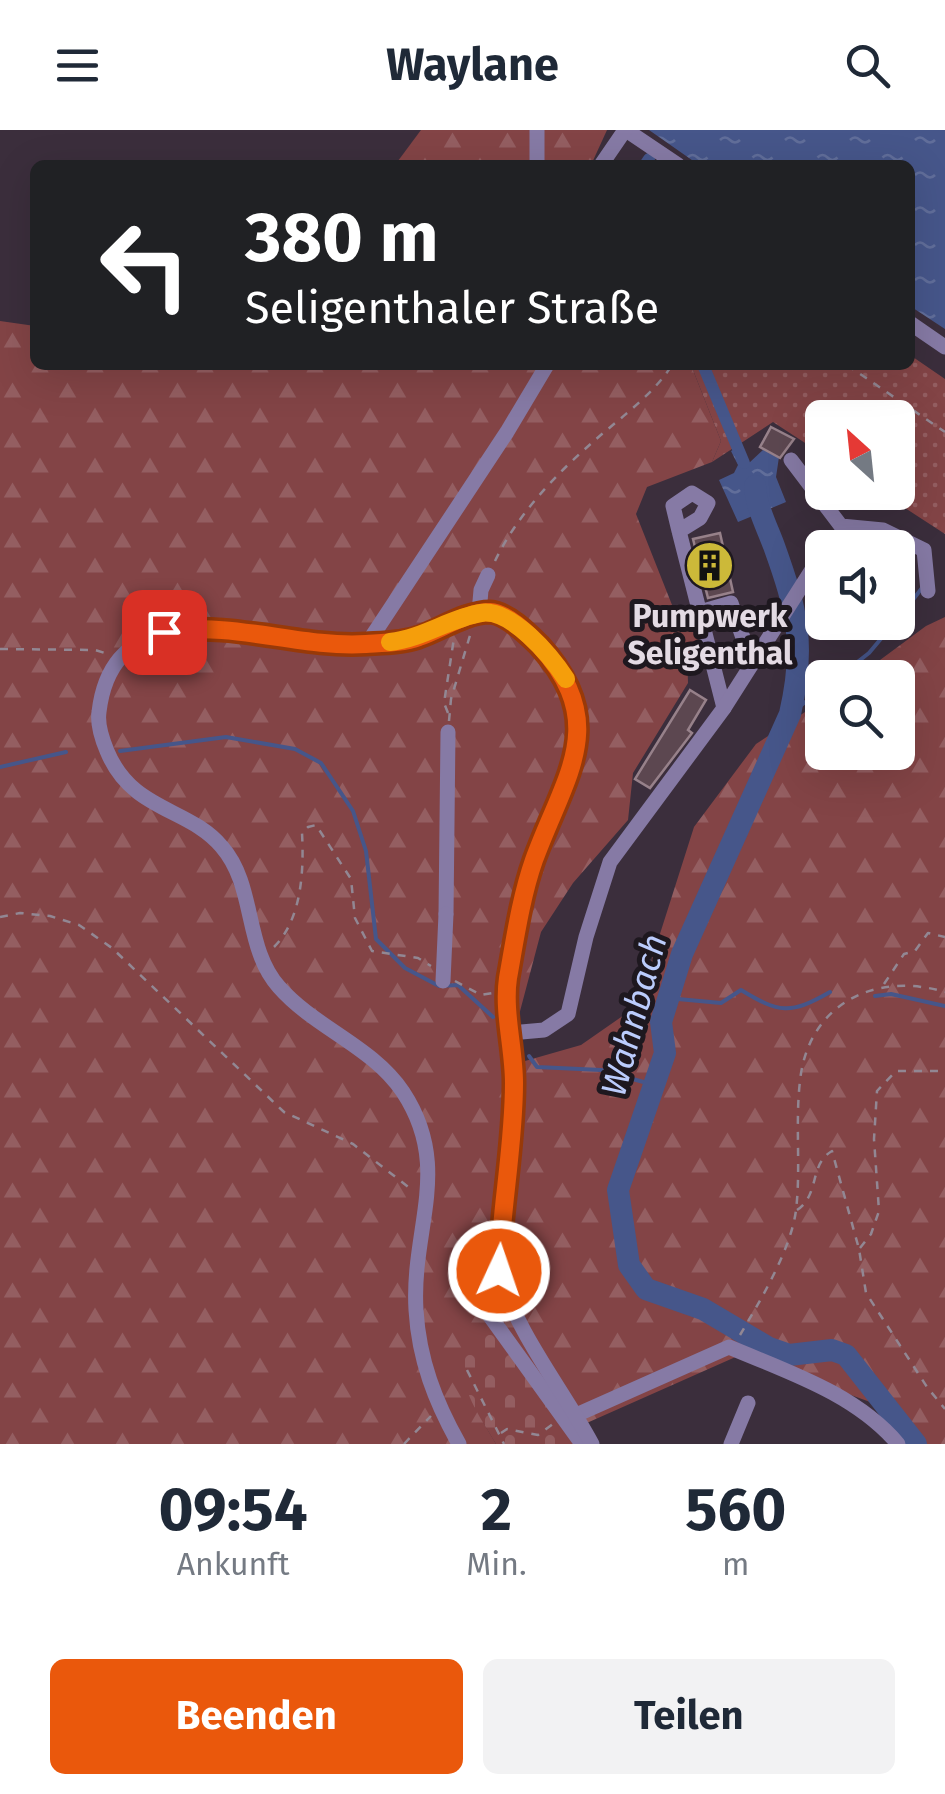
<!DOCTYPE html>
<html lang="de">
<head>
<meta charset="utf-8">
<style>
  body { margin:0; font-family:"Fira Sans",sans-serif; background:#f2f2f3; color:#1f2937; height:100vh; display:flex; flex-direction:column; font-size:38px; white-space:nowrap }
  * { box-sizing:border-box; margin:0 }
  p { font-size:32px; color:#747a83 }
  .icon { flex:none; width:55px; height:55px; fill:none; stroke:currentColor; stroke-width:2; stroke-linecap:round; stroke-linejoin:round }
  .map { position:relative; height:1314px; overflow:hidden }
  .panel { display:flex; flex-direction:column; background:#fff; flex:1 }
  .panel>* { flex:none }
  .top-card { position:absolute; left:30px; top:30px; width:885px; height:210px; border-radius:15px; box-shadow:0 10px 40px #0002; background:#202124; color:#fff; overflow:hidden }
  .needle { width:65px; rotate:333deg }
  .buttons { position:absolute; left:805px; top:270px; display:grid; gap:20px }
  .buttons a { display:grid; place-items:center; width:110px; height:110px; border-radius:15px; background:#fff; box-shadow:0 10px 40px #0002; font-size:50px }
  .pin { position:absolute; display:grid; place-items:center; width:85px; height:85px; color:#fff; margin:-42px; border-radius:20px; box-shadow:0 5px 15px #0006 }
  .me { position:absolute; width:110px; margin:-55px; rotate:3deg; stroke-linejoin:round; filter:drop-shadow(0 0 8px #0008) }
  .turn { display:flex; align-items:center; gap:35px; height:210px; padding:0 50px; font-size:45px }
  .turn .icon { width:130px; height:130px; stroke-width:2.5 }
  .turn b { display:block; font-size:70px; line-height:85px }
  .eta { display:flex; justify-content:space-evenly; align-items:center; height:170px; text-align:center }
  .eta b { font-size:60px; font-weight:700; line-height:70px }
  .button { display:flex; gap:20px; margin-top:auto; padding:20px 50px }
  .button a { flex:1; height:115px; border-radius:15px; background:#ea580c; color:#fff; font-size:40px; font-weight:700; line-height:115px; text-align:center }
  .button a+a { background:#f2f2f3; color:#1f2937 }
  header { display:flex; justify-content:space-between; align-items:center; height:130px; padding:0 50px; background:#fff; font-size:45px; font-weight:700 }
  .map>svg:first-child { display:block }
</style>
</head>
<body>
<header><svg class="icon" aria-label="menu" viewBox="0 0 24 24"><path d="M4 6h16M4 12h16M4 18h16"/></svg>Waylane<svg class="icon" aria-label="search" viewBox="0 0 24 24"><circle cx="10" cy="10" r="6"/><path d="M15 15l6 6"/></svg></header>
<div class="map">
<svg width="945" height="1314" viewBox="0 0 945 1314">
  <defs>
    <pattern id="grass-dots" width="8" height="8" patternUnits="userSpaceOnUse" patternTransform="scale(2.5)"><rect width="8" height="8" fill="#834446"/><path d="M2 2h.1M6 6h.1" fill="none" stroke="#945e61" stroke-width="1.8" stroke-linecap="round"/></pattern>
    <pattern id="forest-firs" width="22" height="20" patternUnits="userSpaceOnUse" patternTransform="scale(2.5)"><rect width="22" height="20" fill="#834446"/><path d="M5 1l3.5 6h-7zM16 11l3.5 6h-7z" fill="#945e61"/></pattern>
    <pattern id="cemetery-stones" width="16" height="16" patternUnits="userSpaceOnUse" patternTransform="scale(2.5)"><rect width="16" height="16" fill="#834446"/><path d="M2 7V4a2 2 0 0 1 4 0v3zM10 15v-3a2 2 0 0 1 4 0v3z" fill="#945e61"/></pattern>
    <pattern id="water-ripples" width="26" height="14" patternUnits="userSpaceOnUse" patternTransform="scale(2.5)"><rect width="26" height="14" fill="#46568a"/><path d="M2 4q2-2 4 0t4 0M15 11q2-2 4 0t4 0" fill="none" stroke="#616e9a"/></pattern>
  </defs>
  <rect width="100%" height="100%" fill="#3b2e3c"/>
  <path fill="url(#grass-dots)" d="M 910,225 L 945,249 L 945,404 L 882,363 L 898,362 L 898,288 L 822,288 L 822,324 L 773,292 L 712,332 L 721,311 L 691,235 L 910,235 Z"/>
  <g fill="url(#forest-firs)">
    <path d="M 421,0 L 607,0 L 591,35 L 395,35 Z"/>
    <path d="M 0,191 L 35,196 L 35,235 L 691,235 L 721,311 L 712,332 L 647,357 L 636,384 L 676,485 L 689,493 L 700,511 L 687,525 L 688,553 L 633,643 L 628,690 L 573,753 L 541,802 L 519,885 L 518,933 L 581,915 L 637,876 L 694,697 L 756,614 L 822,571 L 822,622 L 898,622 L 898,548 L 857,547 L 926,496 L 945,487 L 945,1314 L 908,1314 L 873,1273 L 740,1225 L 580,1296 L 483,1292 L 496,1314 L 0,1314 Z"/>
  </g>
  <path fill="url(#cemetery-stones)" d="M 510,1171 L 589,1314 L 496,1314 C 481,1288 452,1249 466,1218 C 474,1201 497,1185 510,1171 Z"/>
  <g fill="url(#water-ripples)">
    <path d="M 649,0 L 945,0 L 945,199 L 910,176 L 910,35 L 699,35 Z"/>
    <path d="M 741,316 L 749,333 L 764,319 L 779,327 L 776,347 L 786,372 L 738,392 L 719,350 L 734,343 L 738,335 L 731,321 Z"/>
  </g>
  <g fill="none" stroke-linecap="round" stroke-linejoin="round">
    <g stroke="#46568a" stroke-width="4">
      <path d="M 898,489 L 922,458"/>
      <path d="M 837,548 L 869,523 L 895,492"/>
      <path d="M 790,584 L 822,559"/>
      <path d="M 120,621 L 226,607 L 295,619 L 321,633 L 353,681 L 366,721 L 376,809 L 405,838 L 439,856 L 458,855 L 493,887"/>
      <path d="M 0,637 L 66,622"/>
      <path d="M 875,866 L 891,864 L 945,876"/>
      <path d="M 667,868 L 721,873 L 741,860 C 779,883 790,885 830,862"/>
      <path d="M 529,926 L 537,937 L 601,940 L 654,955"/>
    </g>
    <g stroke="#46568a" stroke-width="12">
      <path d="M 645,35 L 649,29"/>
      <path d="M 703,235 L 744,333"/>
    </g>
    <path stroke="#46568a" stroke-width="22" d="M 755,356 C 756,376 767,397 774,416 C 797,480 806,515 790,584 L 682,824 L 661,892 L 665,923 L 618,1060 L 629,1135 L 646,1159 L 703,1179 L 769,1218 L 789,1225 L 832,1220 L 846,1225 L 916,1314"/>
  </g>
  <g fill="#5c4750" stroke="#97818a" stroke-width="2.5">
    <path d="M 771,297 L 794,309 L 780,328 L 760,317 Z"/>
    <path d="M 720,403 L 733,462 L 708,468 L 693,409 Z"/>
    <path d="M 690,560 L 706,570 L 688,600 L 692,603 L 650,658 L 635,649 Z"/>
  </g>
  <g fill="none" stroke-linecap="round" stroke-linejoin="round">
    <g stroke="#928793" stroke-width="2.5" stroke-dasharray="8 8" stroke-linecap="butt">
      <path d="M 847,235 L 945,302"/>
      <path d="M 495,431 C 517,385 556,344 594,311 C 621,287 652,266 672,235"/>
      <path d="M 0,519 L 95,520 L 108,524"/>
      <path d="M 448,583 L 444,573 L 454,508"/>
      <path d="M 449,591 L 451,569 L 471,502"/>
      <path d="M 0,787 L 20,783 L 50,786 L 79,795 L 112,818 L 284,982 L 353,1014 L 411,1059"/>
      <path d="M 274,817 C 302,789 304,740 302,703 L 308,697 L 316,695 L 351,749 L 355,788 L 372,821 L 418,828 L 431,836"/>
      <path d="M 455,851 L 481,865 L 493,863"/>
      <path d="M 884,854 L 904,824 L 915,821 L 928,803 L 945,807"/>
      <path d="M 797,1080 C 820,1065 809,1034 832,1021 L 859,1119 L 866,1163 L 927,1257 L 945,1279"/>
      <path d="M 860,1118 L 871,1104 L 879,1081 L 874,1009 L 877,961 L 896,941 L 945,941"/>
      <path d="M 740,1205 C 760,1171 791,1120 796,1080 C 801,1038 795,994 800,951 C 808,874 875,841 945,862"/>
      <path d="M 467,1240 L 504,1314"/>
      <path d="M 501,1303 L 507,1299 L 538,1305 L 553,1294"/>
      <path d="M 404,1314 L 431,1286"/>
    </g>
    <g stroke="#867aa5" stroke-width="15">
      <path d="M 626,0 L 678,35"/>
      <path d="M 537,35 L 537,0"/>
      <path d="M 601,35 L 625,0"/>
      <path d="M 910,193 L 945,217"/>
      <path d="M 791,330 L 841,396 L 883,400 L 924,420 L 928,461"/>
      <path d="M 679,401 L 700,388 L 708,373 L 692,363 L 673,376 L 679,401 L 724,578"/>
      <path d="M 700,482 L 731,473 L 752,534"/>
      <path d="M 479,483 L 481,460 L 488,445"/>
      <path d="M 367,514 L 507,302 L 547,235"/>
      <path d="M 446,784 L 448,602"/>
      <path d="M 510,903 L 544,900 L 568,884 L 586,807 L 610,732 L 724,578 L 822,424"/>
      <path d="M 482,1175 L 582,1314"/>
      <path d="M 576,1285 L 729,1217 C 788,1242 856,1264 898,1314"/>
      <path d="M 459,1314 C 435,1271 419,1230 416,1180 C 411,1098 453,1038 403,962 C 372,916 315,898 279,857 C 244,818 256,756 222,717 C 189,677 132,682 107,621 C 102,609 97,595 99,582 C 115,445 284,520 368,514 C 385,513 403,512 419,507 C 440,500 473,477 496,483 C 521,490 564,538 572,562 C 594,627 537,710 522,776 C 516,802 508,831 507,856 C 506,890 514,924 514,958 C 513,1019 501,1080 499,1141 C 516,1203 562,1258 592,1314"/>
      <path d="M 731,1314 L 748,1273"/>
    </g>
    <path stroke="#867aa5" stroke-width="15" d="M 443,851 L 446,784"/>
  </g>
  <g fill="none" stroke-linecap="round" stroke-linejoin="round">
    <defs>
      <path id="route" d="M 164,502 C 237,491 297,518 366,514 C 383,513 403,513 419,507 C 440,500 466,482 490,482 C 507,483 527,503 539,515 C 611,594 565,645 534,730 C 521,767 515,809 508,848 C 503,881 514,919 514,953 C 514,1016 501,1078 499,1141"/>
    </defs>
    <use href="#route" stroke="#983908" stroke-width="25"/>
    <use href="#route" stroke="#ea580c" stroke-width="18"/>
    <path stroke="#f59e0b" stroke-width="18" d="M 390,512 C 424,508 450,488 481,483 C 511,478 551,526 566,549"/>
  </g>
  <defs>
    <symbol id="building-disc" viewBox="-11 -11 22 22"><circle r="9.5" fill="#ccb939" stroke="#1e181f"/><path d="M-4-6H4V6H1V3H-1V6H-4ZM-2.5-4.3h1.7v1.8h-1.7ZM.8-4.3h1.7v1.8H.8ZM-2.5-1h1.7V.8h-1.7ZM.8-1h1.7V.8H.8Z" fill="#111"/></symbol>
  </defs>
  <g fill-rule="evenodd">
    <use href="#building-disc" x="682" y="408" width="55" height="55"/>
  </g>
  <g text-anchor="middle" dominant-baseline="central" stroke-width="10" stroke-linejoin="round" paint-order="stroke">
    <g font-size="32" font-weight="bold" fill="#e4dbe4" stroke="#1e181f">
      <text x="710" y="486">Pumpwerk<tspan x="710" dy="37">Seligenthal</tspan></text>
    </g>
    <g font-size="35" font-style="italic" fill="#bbccfc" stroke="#1e181f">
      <text transform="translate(634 885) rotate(-75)">Wahnbach</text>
    </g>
  </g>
</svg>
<div class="buttons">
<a><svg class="needle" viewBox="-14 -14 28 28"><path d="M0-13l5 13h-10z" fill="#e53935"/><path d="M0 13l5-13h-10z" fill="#747a83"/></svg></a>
<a><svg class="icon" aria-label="sound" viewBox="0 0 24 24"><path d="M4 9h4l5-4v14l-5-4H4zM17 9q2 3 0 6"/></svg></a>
<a><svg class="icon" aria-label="search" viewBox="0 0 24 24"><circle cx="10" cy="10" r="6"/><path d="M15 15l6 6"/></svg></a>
</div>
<div class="pin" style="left:164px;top:502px;background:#d93025"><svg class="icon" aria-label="arrive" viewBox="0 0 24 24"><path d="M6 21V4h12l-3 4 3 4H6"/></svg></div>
<svg class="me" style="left:499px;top:1141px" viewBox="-20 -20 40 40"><circle r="17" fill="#ea580c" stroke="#fff" stroke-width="3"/><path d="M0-11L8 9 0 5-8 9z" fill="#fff"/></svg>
<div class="top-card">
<div class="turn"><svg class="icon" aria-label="left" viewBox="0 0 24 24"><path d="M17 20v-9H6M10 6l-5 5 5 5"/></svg><div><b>380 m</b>Seligenthaler Straße</div></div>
</div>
</div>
<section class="panel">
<div class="eta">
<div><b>09:54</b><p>Ankunft</p></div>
<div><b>2</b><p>Min.</p></div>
<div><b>560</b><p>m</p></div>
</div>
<div class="button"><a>Beenden</a><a>Teilen</a></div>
</section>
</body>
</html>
